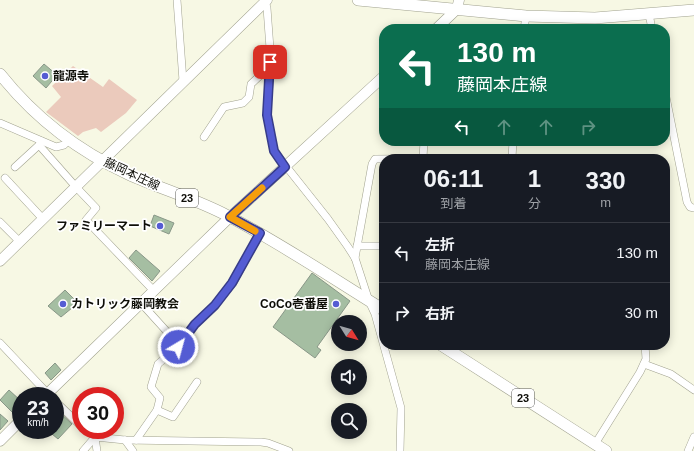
<!DOCTYPE html>
<html lang="ja">
<head>
<meta charset="utf-8">
<style>
  body { margin:0; font-family:Arial,"Noto Sans JP",sans-serif; background:#20242c; color:#f1f3f6; height:100vh; display:flex; flex-direction:column; font-size:15px; white-space:nowrap }
  * { box-sizing:border-box; margin:0 }
  p { font-size:13px; color:#9ea1a6 }
  .icon { flex:none; width:22px; height:22px; fill:none; stroke:currentColor; stroke-width:2; stroke-linecap:round; stroke-linejoin:round }
  .map { position:relative; flex:1; overflow:hidden }
  .drawer { position:absolute; left:379px; top:154px; width:291px; height:196px; display:flex; flex-direction:column; background:#171b24; border-radius:16px; box-shadow:0 2px 10px #0003 }
  .drawer>* { flex:none }
  .banner { position:absolute; left:379px; top:24px; width:291px; height:122px; border-radius:16px; box-shadow:0 2px 10px #0003; background:#0b6e4f; color:#fff; overflow:hidden }
  .needle { width:26px; rotate:127deg }
  .controls { position:absolute; left:331px; top:315px; display:grid; gap:8px }
  .controls a { display:grid; place-items:center; width:36px; height:36px; border-radius:50%; background:#171b24; box-shadow:0 2px 10px #0003; font-size:20px }
  .speed { position:absolute; left:12px; top:387px; display:flex; gap:8px; font-size:20px; font-weight:700; text-align:center }
  .speed>* { display:grid; place-content:center; width:52px; height:52px; border-radius:50%; background:#171b24; box-shadow:0 2px 10px #0003; line-height:1 }
  .speed small { font-size:10px; font-weight:400 }
  .speed .limit { border:6px solid #d22; background:#fff; color:#111 }
  .pin { position:absolute; display:grid; place-items:center; width:34px; height:34px; color:#fff; margin:-17px; border-radius:8px; box-shadow:0 2px 6px #0006 }
  .me { position:absolute; width:44px; margin:-22px; rotate:37deg; stroke-linejoin:round; filter:drop-shadow(0 0 3px #0008) }
  .turn { display:flex; align-items:center; gap:14px; height:84px; padding:0 12px; font-size:18px }
  .turn .icon { width:52px; height:52px; stroke-width:2.5 }
  .turn b { display:block; font-size:28px; line-height:34px }
  .lanes { display:flex; align-items:center; height:38px; padding:0 12px; background:#0003; justify-content:center; gap:20px; direction:ltr }
  .lanes .off { opacity:.35 }
  .eta { display:flex; justify-content:space-evenly; align-items:center; height:68px; text-align:center }
  .eta b { font-size:24px; font-weight:800; line-height:28px }
  ul { padding:0; list-style:none }
  li { display:flex; align-items:center; gap:12px; height:60px; padding:0 12px; border-top:1px solid #363941 }
  li div { flex:1 }
  li b { display:block; font-size:15px }
  li em { font-style:normal }
  .map>svg:first-child { display:block }
</style>
</head>
<body>
<div class="map">
<svg width="694" height="451" viewBox="0 0 694 451">
  <rect width="100%" height="100%" fill="#f7f8e4"/>
  <path fill="#ebcabc" d="M 73,66 L 103,87 L 109,79 L 137,100 L 126,113 L 101,132 L 96,128 L 83,132 L 78,136 L 46,112 L 61,97 L 52,86 Z"/>
  <g fill="#a5bea2" stroke="#899788">
    <path d="M 44,64 L 57,75 L 46,88 L 33,76 Z"/>
    <path d="M 154,215 L 174,223 L 169,234 L 150,226 Z"/>
    <path d="M 136,250 L 160,271 L 152,281 L 129,258 Z"/>
    <path d="M 312,273 L 350,301 L 317,347 L 321,350 L 315,358 L 273,327 Z"/>
    <path d="M 65,290 L 78,303 L 61,317 L 48,306 Z"/>
    <path d="M 55,363 L 61,370 L 51,380 L 45,373 Z"/>
    <path d="M 9,390 L 21,401 L 21,407 L 14,414 L 0,400 Z"/>
    <path d="M 55,408 L 72,424 L 58,439 L 52,434 L 55,431 Z"/>
    <path d="M 0,414 L 8,421 L 0,430 Z"/>
  </g>
  <g fill="none" stroke-linecap="round" stroke-linejoin="round">
    <defs>
      <g id="street">
        <path d="M 177,0 L 183,81"/>
        <path d="M 265,1 L 267,8 L 271,62 L 267,115 L 274,151 L 328,219 L 348,247 L 355,258 L 369,301 L 375,314 L 401,408 L 400,451"/>
        <path d="M 649,14 L 652,29"/>
        <path d="M 524,29 L 526,16"/>
        <path d="M 665,92 L 687,202 L 690,207 L 694,208"/>
        <path d="M 0,123 L 56,147 L 64,145 L 69,140"/>
        <path d="M 204,137 L 224,107 L 243,103 L 249,97 L 251,84 L 270,66"/>
        <path d="M 41,141 L 39,145 L 76,187 L 96,208 L 86,220 L 154,291"/>
        <path d="M 423,158 L 424,141"/>
        <path d="M 512,158 L 513,141"/>
        <path d="M 15,167 L 39,145"/>
        <path d="M 5,178 L 43,219"/>
        <path d="M 0,222 L 20,242"/>
        <path d="M 357,246 L 384,246"/>
        <path d="M 355,258 L 372,164 L 375,159 L 496,158 L 550,159"/>
        <path d="M 141,303 L 179,345"/>
        <path d="M 0,343 L 50,396"/>
        <path d="M 644,364 L 671,374 L 694,390"/>
        <path d="M 55,401 L 81,426"/>
        <path d="M 157,410 L 173,417 L 197,382"/>
        <path d="M 87,430 L 95,437 L 125,440 L 261,442 L 268,443 L 289,451"/>
        <path d="M 95,437 L 97,451"/>
        <path d="M 125,440 L 133,451"/>
        <path d="M 136,440 L 157,410 L 160,398 L 151,387 L 158,364 L 178,347 L 195,324 L 215,305 L 233,283 L 260,233"/>
        <path d="M 595,444 L 640,372 L 646,359 L 645,345"/>
        <path d="M 83,451 L 95,437"/>
        <path d="M 688,451 L 694,437"/>
      </g>
      <g id="secondary">
        <path d="M 436,29 L 457,9 L 459,0"/>
        <path d="M 0,261 L 267,0"/>
        <path d="M 45,396 L 230,217 L 384,76"/>
        <path d="M 0,441 L 21,420"/>
      </g>
      <g id="primary">
        <path d="M 358,0 L 526,16 L 595,18 L 694,10"/>
        <path d="M 0,74 C 35,118 76,150 128,174 C 161,189 196,199 228,216 C 282,244 332,278 384,310"/>
        <path d="M 441,345 L 606,451"/>
      </g>
    </defs>
    <use href="#street" stroke="#a1a28f" stroke-width="8"/>
    <use href="#secondary" stroke="#a1a28f" stroke-width="11"/>
    <use href="#primary" stroke="#a1a28f" stroke-width="12"/>
    <use href="#street" stroke="#fff" stroke-width="7"/>
    <use href="#secondary" stroke="#fff" stroke-width="10"/>
    <use href="#primary" stroke="#fff" stroke-width="11"/>
  </g>
  <g fill="none" stroke-linecap="round" stroke-linejoin="round">
    <defs>
      <path id="route" d="M 178,347 L 195,324 L 215,305 L 232,283 L 260,233 L 230,217 L 285,167 L 274,151 L 267,115 L 270,62"/>
    </defs>
    <use href="#route" stroke="#373c89" stroke-width="10"/>
    <use href="#route" stroke="#545cd3" stroke-width="7"/>
    <path stroke="#f59e0b" stroke-width="7" d="M 255,231 L 230,217 L 262,188"/>
  </g>
  <g fill="#545cd3" stroke="#fff" stroke-width="1.5">
    <circle cx="45" cy="76" r="4"/>
    <circle cx="160" cy="226" r="4"/>
    <circle cx="63" cy="304" r="4"/>
    <circle cx="336" cy="304" r="4"/>
  </g>
  <g text-anchor="middle" dominant-baseline="central" stroke-width="3.5" stroke-linejoin="round" paint-order="stroke">
    <g fill="#fff" stroke="#565652" stroke-width="1">
      <rect x="176" y="189" width="22" height="18" rx="3"/>
      <rect x="512" y="389" width="22" height="18" rx="3"/>
    </g>
    <g font-size="11" font-weight="bold" fill="#0e0e08">
      <text x="187" y="198">23</text>
      <text x="523" y="398">23</text>
    </g>
    <g font-size="12" font-weight="bold" fill="#0e0e08" stroke="#fff" text-anchor="start">
      <text x="53" y="76">龍源寺</text>
      <text x="152" y="226" text-anchor="end">ファミリーマート</text>
      <text x="71" y="304">カトリック藤岡教会</text>
      <text x="328" y="304" text-anchor="end">CoCo壱番屋</text>
    </g>
    <g font-size="12" fill="#0e0e08" stroke="#fff">
      <text transform="translate(132 174) rotate(25)">藤岡本庄線</text>
    </g>
  </g>
</svg>
<div class="controls">
<a><svg class="needle" viewBox="-14 -14 28 28"><path d="M0-13l5 13h-10z" fill="#e53935"/><path d="M0 13l5-13h-10z" fill="#9ea1a6"/></svg></a>
<a><svg class="icon" aria-label="sound" viewBox="0 0 24 24"><path d="M4 9h4l5-4v14l-5-4H4zM17 9q2 3 0 6"/></svg></a>
<a><svg class="icon" aria-label="search" viewBox="0 0 24 24"><circle cx="10" cy="10" r="6"/><path d="M15 15l6 6"/></svg></a>
</div>
<div class="speed"><div>23<small>km/h</small></div><div class="limit">30</div></div>
<div class="pin" style="left:270px;top:62px;background:#d93025"><svg class="icon" aria-label="arrive" viewBox="0 0 24 24"><path d="M6 21V4h12l-3 4 3 4H6"/></svg></div>
<svg class="me" style="left:178px;top:347px" viewBox="-20 -20 40 40"><circle r="17" fill="#545cd3" stroke="#fff" stroke-width="3"/><path d="M0-11L8 9 0 5-8 9z" fill="#fff"/></svg>
<div class="banner">
<div class="turn"><svg class="icon" aria-label="left" viewBox="0 0 24 24"><path d="M17 20v-9H6M10 6l-5 5 5 5"/></svg><div><b>130 m</b>藤岡本庄線</div></div>
<div class="lanes"><svg class="icon" aria-label="left" viewBox="0 0 24 24"><path d="M17 20v-9H6M10 6l-5 5 5 5"/></svg><svg class="icon off" aria-label="ahead" viewBox="0 0 24 24"><path d="M12 20V5M6 11l6-6 6 6"/></svg><svg class="icon off" aria-label="ahead" viewBox="0 0 24 24"><path d="M12 20V5M6 11l6-6 6 6"/></svg><svg class="icon off" aria-label="right" viewBox="0 0 24 24"><path d="M7 20v-9h11M14 6l5 5-5 5"/></svg></div>
</div>
<section class="drawer">
<div class="eta">
<div><b>06:11</b><p>到着</p></div>
<div><b>1</b><p>分</p></div>
<div><b>330</b><p>m</p></div>
</div>
<ul>
<li><svg class="icon" aria-label="left" viewBox="0 0 24 24"><path d="M17 20v-9H6M10 6l-5 5 5 5"/></svg><div><b>左折</b><p>藤岡本庄線</p></div><em>130 m</em></li>
<li><svg class="icon" aria-label="right" viewBox="0 0 24 24"><path d="M7 20v-9h11M14 6l5 5-5 5"/></svg><div><b>右折</b></div><em>30 m</em></li>
</ul>
</section>
</div>
</body>
</html>
